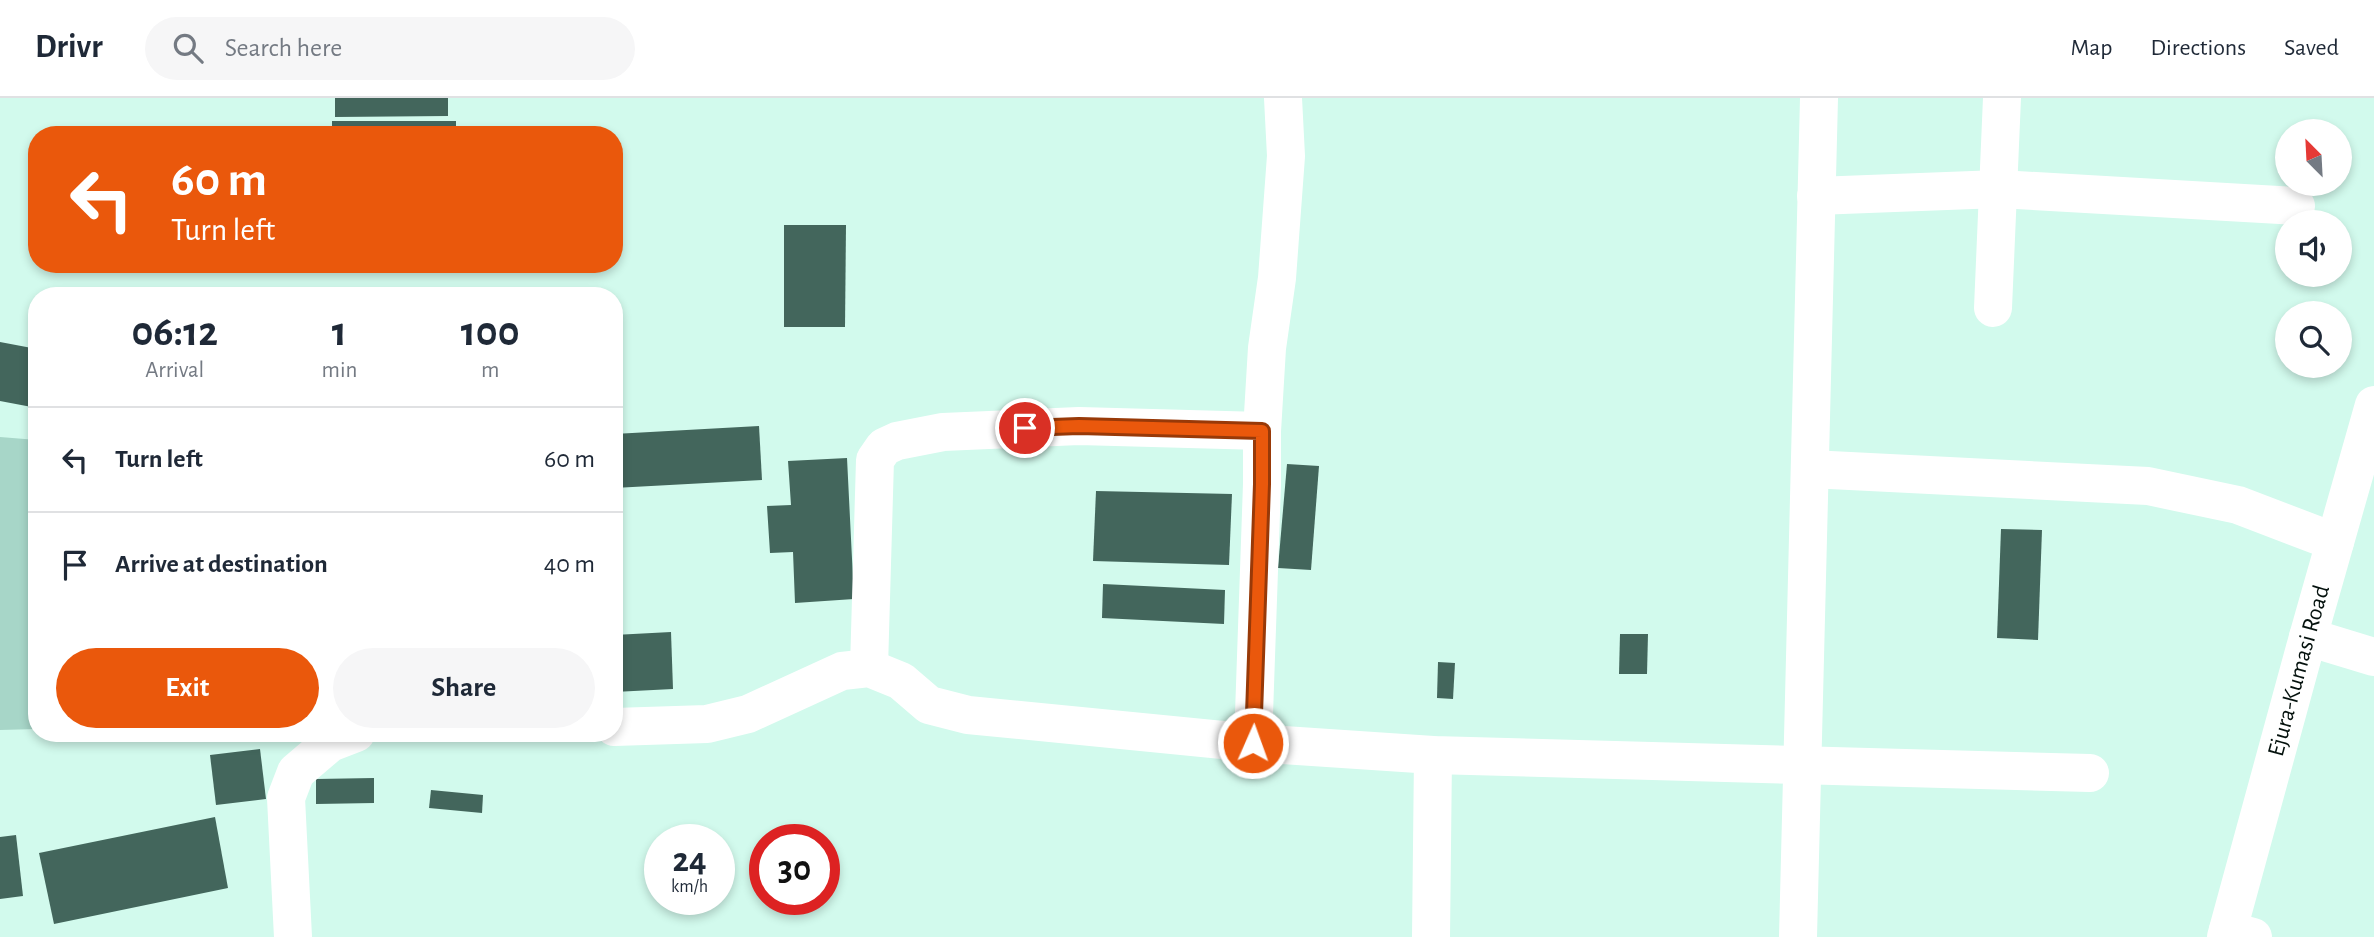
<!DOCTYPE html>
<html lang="en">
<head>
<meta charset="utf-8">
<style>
  body { margin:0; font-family:"Alegreya Sans",sans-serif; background:#f6f6f7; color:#1f2937; height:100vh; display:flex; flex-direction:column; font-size:26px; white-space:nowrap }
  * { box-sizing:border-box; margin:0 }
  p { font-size:23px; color:#747a83 }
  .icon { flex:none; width:38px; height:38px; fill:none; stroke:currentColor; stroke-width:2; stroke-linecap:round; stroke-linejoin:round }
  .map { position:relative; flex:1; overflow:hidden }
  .drawer { position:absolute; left:28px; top:189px; width:595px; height:455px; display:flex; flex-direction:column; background:#fff; border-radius:28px; box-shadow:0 4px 10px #0003 }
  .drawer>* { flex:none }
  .guide { position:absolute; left:28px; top:28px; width:595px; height:147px; border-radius:28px; box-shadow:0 4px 10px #0003; background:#ea580c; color:#fff; overflow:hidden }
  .needle { width:46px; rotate:336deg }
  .fabs { position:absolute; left:2275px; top:21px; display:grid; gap:14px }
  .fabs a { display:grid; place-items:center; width:77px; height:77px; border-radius:50%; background:#fff; box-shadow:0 4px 10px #0003; font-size:35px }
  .speed { position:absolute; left:644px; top:726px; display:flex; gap:14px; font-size:35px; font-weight:700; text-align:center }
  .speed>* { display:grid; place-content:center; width:91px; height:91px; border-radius:50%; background:#fff; box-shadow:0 4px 10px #0003; line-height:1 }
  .speed small { font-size:18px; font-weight:400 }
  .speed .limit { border:10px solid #d22; background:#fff; color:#111 }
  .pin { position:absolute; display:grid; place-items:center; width:60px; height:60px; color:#fff; margin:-30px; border:4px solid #fff; border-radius:50%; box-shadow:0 2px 7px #0007 }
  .me { position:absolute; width:77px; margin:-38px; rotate:2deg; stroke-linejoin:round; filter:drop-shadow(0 0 5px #0008) }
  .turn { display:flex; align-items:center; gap:24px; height:147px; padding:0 28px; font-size:32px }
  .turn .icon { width:91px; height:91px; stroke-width:2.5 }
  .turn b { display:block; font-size:49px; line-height:60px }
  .eta { display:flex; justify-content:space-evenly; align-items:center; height:119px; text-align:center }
  .eta b { font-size:42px; font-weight:600; line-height:49px }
  .button { display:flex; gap:14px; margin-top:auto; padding:14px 28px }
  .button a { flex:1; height:80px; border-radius:42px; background:#ea580c; color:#fff; font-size:28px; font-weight:600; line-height:80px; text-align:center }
  .button a+a { background:#f6f6f7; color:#1f2937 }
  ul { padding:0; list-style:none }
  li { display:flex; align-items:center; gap:21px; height:105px; padding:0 28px; border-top:2px solid #e0e1e3 }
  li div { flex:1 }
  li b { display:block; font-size:26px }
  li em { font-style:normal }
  header { display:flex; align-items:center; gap:42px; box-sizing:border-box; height:98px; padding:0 35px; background:#fff; border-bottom:2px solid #e0e1e3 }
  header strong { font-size:33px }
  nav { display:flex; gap:38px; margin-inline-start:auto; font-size:24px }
  .search { width:490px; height:63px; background:#f6f6f7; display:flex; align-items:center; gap:18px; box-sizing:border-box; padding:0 24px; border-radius:38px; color:#747a83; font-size:26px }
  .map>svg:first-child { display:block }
</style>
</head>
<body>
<header>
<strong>Drivr</strong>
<div class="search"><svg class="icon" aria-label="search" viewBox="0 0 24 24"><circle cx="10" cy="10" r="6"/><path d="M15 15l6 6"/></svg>Search here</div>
<nav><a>Map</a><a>Directions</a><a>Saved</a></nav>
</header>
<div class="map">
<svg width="2374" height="839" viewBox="0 0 2374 839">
  <rect width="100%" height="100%" fill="#d2faed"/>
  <path fill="#a7d6c8" d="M 0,339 L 37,342 L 37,631 L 0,632 Z"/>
  <g fill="#43665c">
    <path d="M 335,0 L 448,0 L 448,18 L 335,19 Z"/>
    <rect x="332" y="23" width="124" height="14"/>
    <path d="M 784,127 L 846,127 L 845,229 L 784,229 Z"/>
    <path d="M 0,244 L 37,251 L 37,310 L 0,303 Z"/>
    <path d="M 759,328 L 762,382 L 614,390 L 614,336 Z"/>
    <path d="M 847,360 L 854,501 L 795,505 L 793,454 L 770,455 L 767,408 L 791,407 L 788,363 Z"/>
    <path d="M 1287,366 L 1319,368 L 1311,472 L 1278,470 Z"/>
    <path d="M 1096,393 L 1232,396 L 1229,467 L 1093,463 Z"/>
    <path d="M 2001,431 L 2042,432 L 2038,542 L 1997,540 Z"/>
    <path d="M 1103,486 L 1225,492 L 1224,526 L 1102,520 Z"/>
    <path d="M 671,534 L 673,591 L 614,594 L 614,537 Z"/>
    <path d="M 1620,536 L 1648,536 L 1647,576 L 1619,576 Z"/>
    <path d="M 1438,564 L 1455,565 L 1453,601 L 1437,600 Z"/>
    <path d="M 260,651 L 266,701 L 216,707 L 210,657 Z"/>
    <path d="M 374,680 L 374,705 L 316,706 L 316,681 Z"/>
    <path d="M 431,692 L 483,697 L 482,715 L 429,710 Z"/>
    <path d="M 215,719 L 228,790 L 54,826 L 39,755 Z"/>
    <path d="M 16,737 L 23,798 L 0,801 L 0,739 Z"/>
  </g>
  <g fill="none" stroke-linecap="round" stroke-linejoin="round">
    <g stroke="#fff" stroke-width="38">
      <path d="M 1816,98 L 1999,91 L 2296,108"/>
      <path d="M 1993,210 L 2002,0"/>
      <path d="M 1810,371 L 2148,388 L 2238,407 L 2335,444"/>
      <path d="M 2308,539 L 2374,559"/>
      <path d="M 869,570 L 875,362 L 884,349 L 897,343 L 943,334 L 1079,328 L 1262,333"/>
      <path d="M 614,629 L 707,626 L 748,616 L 842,573 L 869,570 L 901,583 L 929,607 L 968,617 L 1253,645 L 1433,657 L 2090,675"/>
      <path d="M 1253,645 L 1262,386 L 1262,333 L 1267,250 L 1277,180 L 1286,58 L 1283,0"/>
      <path d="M 2228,832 L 2253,839"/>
      <path d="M 293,839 L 286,700 L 296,674 L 330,645 L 356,635"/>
      <path d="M 1431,839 L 1433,657"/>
      <path d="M 1798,839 L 1819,0"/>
    </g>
    <path stroke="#fff" stroke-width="38" id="s1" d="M 2226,839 L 2308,539 L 2374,307"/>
  </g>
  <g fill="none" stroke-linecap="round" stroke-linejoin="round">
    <defs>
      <path id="route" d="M 1025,330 L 1079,328 L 1262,333 L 1262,386 L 1253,645"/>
    </defs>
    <use href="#route" stroke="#983908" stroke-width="18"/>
    <use href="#route" stroke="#ea580c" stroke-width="12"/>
  </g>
  <g text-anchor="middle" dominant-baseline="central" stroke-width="7" stroke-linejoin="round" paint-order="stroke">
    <g font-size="24" fill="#05120e" stroke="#f7fffc">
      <text stroke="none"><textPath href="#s1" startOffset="276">Ejura-Kumasi Road</textPath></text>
    </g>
  </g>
</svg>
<div class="fabs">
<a><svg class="needle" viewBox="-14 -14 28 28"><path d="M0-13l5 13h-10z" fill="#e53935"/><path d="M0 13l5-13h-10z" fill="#747a83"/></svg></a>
<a><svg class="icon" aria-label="sound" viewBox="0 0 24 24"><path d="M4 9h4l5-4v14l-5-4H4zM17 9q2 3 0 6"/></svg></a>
<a><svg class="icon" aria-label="search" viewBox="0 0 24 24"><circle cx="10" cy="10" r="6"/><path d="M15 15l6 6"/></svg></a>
</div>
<div class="speed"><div>24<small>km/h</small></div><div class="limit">30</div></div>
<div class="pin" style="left:1025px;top:330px;background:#d93025"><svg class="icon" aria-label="arrive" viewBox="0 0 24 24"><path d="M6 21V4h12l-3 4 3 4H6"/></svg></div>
<svg class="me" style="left:1253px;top:645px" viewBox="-20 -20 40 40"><circle r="17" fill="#ea580c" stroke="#fff" stroke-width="3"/><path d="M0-11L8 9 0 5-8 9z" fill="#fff"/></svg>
<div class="guide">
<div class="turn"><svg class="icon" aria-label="left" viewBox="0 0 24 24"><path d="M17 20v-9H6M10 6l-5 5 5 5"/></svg><div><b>60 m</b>Turn left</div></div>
</div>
<section class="drawer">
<div class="eta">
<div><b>06:12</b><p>Arrival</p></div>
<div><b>1</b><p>min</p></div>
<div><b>100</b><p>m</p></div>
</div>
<ul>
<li><svg class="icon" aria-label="left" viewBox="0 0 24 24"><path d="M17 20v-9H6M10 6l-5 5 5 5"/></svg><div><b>Turn left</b></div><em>60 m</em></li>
<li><svg class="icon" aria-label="arrive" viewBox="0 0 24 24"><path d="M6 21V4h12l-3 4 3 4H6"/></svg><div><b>Arrive at destination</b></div><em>40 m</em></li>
</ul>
<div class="button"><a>Exit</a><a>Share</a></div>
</section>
</div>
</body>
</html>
